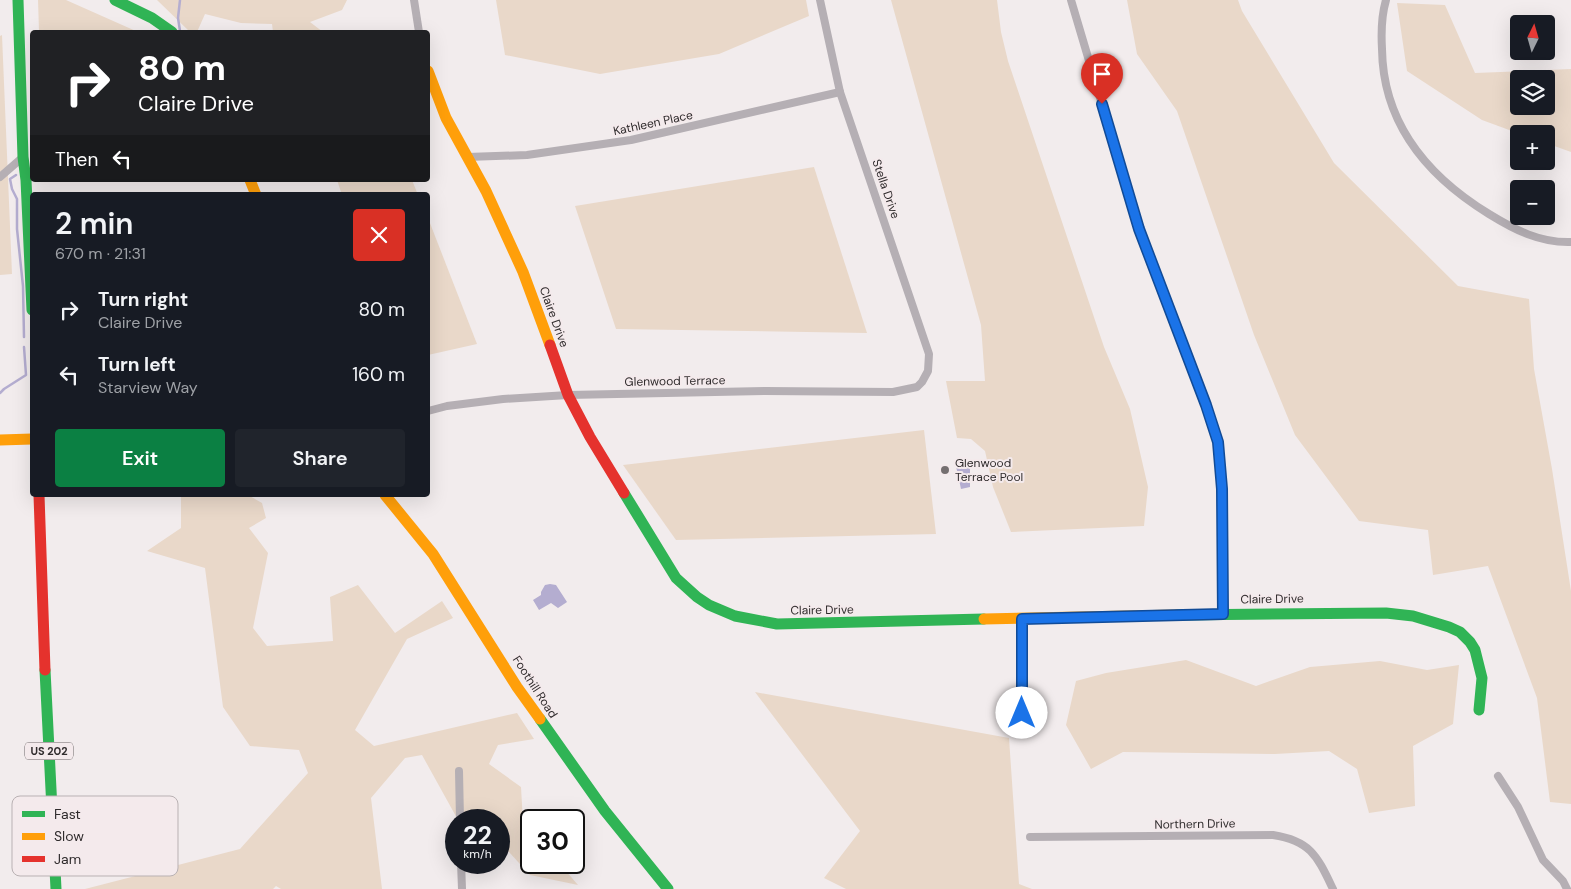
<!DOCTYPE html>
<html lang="en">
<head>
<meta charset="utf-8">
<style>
  body { margin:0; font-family:"DM Sans",sans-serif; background:#20242c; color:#f1f3f6; height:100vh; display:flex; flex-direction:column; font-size:19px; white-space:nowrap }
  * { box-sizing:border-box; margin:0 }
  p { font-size:16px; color:#9ea1a6 }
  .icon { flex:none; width:28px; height:28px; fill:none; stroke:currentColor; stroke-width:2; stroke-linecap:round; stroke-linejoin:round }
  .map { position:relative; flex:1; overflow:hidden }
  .panel { position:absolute; left:30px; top:192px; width:400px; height:305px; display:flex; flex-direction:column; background:#171b24; border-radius:5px; box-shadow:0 5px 20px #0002 }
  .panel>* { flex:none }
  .top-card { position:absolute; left:30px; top:30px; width:400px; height:152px; border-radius:5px; box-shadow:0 5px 20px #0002; background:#202124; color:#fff; overflow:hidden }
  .needle { width:32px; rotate:5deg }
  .tools { position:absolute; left:1510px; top:15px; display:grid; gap:10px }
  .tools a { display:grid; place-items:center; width:45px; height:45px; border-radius:5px; background:#171b24; box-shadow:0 5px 20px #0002; font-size:25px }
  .speed { position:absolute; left:445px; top:809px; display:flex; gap:10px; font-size:25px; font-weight:700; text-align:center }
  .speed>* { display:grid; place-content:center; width:65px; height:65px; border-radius:50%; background:#171b24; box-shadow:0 5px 20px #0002; line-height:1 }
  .speed small { font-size:12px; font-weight:400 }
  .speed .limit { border:2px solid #111; border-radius:8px; background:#fff; color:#111 }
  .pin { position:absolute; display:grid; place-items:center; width:42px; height:42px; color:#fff; margin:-51px -21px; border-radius:50% 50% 50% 0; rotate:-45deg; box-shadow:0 0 5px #0007 }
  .pin .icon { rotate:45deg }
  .me { position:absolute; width:55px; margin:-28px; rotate:0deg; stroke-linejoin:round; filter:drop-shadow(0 0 4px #0008) }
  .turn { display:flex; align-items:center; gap:18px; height:105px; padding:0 25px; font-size:22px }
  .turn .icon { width:65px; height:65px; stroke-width:2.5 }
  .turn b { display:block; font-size:35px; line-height:42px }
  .then { display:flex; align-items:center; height:48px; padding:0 25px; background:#0003; gap:10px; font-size:19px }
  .round { display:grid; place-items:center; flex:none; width:52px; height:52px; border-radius:5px; background:#20242c }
  .overview { display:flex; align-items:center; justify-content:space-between; height:85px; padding:0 25px }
  h1 { font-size:30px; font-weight:600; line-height:38px }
  .action { display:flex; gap:10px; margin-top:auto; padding:10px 25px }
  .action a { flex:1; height:58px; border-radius:5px; background:#0b8043; color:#fff; font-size:20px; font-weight:600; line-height:58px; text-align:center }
  .action a+a { background:#20242c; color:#f1f3f6 }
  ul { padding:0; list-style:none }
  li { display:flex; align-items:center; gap:15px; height:65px; padding:0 25px }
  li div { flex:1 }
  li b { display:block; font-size:19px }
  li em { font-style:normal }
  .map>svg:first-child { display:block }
</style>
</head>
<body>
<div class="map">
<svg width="1571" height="889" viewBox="0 0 1571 889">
  <rect width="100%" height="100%" fill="#f2eced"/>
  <g fill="#e9d8c9" fill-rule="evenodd">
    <path d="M 38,0 L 66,0 L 138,32 L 39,32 Z"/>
    <path d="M 157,0 L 347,0 L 342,10 L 310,22 L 323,32 L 273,32 L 272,24 L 241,23 L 205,14 L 197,32 L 190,32 Z"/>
    <path d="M 496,0 L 806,0 L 809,16 L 719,54 L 600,74 L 505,55 Z"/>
    <path d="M 891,0 L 997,0 L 1001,32 L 1008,61 L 1104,347 L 1130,409 L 1148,487 L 1144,526 L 1011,532 L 993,487 L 985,451 L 971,439 L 957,438 L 946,381 L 985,381 L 981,325 Z"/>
    <path d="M 1127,0 L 1238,0 L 1242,11 L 1334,163 L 1458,286 L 1529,299 L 1534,369 L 1552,469 L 1571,591 L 1571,804 L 1550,802 L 1537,698 L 1488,566 L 1433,575 L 1428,530 L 1359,521 L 1295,435 L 1254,335 L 1177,111 L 1137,54 Z"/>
    <path d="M 1397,3 L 1445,5 L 1475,73 L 1571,69 L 1571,152 L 1546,143 L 1546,134 L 1520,134 L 1482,120 L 1407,71 ZM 1519,79 L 1546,79 L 1546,106 L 1519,106 Z"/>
    <path d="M 2,35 L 12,274 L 0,275 L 0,36 Z"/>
    <path d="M 814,167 L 867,333 L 616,329 L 575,206 Z"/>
    <path d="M 337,180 L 412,180 L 418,195 L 342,195 Z"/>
    <path d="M 428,218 L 477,344 L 428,355 Z"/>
    <path d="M 924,430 L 936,534 L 676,540 L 623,465 Z"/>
    <path d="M 181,495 L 248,495 L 262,503 L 266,518 L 249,528 L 268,553 L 253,628 L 267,646 L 333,641 L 330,597 L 358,585 L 395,633 L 442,601 L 453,618 L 407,639 L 355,730 L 374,746 L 517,713 L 534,739 L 498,745 L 489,764 L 521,787 L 523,822 L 531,831 L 531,862 L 559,863 L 578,885 L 530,875 L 509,852 L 499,849 L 499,820 L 458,820 L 422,755 L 405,758 L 371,798 L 382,889 L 281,889 L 276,886 L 273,889 L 85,889 L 240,849 L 308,773 L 299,750 L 250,746 L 223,707 L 205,568 L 147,551 L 181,528 Z"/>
    <path d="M 1186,660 L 1256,686 L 1310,667 L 1380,661 L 1427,670 L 1459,665 L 1453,724 L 1413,746 L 1415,806 L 1369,813 L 1357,769 L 1329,751 L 1275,754 L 1123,752 L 1091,769 L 1066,725 L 1076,681 L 1106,673 Z"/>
    <path d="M 755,692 L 1009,738 L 1019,884 L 1032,889 L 846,889 L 824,878 L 860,831 Z"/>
  </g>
  <g fill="#b4add0">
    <path d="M 970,465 L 970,487 L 961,489 L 956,466 Z"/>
    <path d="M 550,584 L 556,585 L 567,602 L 558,608 L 551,603 L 539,610 L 533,600 L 541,595 L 541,592 L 545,585 Z"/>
  </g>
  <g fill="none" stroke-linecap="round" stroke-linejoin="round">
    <g stroke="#b4add0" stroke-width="2.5">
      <path d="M 180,0 L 178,18 L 180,31"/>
      <path d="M 16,175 L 10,179 L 12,189 L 17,199 L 17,229 L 23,286 L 24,337"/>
      <path d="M 0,393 L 4,389 L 26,375 L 24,347"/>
    </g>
    <g stroke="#b5afb4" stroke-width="8">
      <path d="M 414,0 L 419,32"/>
      <path d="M 1071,0 L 1139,229 L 1211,418 C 1229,480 1223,550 1223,614"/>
      <path d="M 1386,0 C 1381,17 1381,32 1382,49 C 1383,124 1427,176 1489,214 C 1515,230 1540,243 1571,242"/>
      <path d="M 467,157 L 527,155 L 631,140 L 840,92"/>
      <path d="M 0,177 L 23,157"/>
      <path d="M 428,411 L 447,406 L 503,399 L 568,395 L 765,391 L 893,392 L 917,387 L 922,382 L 928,371 L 929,354 L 840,92 L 820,0"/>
      <path d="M 1022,619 L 1023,713"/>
      <path d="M 459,771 L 460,820"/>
      <path d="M 1498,776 L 1518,807 L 1543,860 L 1563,881 L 1567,889"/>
      <path d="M 1030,837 L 1273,835 C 1311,841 1317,856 1333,889"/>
      <path d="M 461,862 L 462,889"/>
    </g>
    <g stroke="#30b455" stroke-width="11">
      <path d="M 18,0 L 23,157 L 26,180 L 32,310"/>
      <path d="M 115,0 L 152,18 L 172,32"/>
      <path d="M 624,493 L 676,578 L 697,597 L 709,605 L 735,616 L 777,624 L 984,619"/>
      <path d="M 1177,615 L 1386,613 L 1413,616 L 1449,627 L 1460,632 L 1470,642 L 1475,650 L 1482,678 L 1479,710"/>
      <path d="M 45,670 L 56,889"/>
      <path d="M 540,719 L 605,811 L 668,889"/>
    </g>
    <g stroke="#ff9f0a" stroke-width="11">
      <path d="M 428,71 L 446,118 L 486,191 L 523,272 L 550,345"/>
      <path d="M 250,180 L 256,195"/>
      <path d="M 0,440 L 32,439"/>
      <path d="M 385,495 L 433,554 L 517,687 L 540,719"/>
      <path d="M 984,619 L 1177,615"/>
    </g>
    <g stroke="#e5322d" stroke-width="11">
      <path d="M 550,345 L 568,395 L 590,437 L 624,493"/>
      <path d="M 39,495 L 45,670"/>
    </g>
  </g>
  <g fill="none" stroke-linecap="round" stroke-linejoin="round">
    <defs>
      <path id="route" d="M 1022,713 L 1022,619 L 1223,614 L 1222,489 L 1218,442 L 1206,405 L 1139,229 L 1102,104"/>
    </defs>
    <use href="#route" stroke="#114b97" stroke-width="12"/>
    <use href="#route" stroke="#1a73e8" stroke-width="9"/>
  </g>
  <circle fill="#746f70" stroke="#f4eaec" stroke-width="2" cx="945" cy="470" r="5"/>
  <g text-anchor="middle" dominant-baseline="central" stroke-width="4" stroke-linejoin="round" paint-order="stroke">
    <rect fill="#f4eaec" stroke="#6b6566" stroke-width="1" x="25" y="742.5" width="48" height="17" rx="4"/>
    <g font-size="11" font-weight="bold" fill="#302c2d">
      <text x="49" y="751">US 202</text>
    </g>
    <g font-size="12" fill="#302c2d" stroke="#f4eaec">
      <text transform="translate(653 123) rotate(-12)">Kathleen Place</text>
      <text transform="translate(886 189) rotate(71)">Stella Drive</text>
      <text transform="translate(554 317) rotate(70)">Claire Drive</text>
      <text transform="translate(675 381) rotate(-1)">Glenwood Terrace</text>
      <text transform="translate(1272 599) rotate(-1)">Claire Drive</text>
      <text transform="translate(822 610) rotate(-1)">Claire Drive</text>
      <text transform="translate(535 687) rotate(57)">Foothill Road</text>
      <text transform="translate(1195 824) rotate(-1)">Northern Drive</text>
    </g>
    <g font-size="12" fill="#302c2d" stroke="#f4eaec" text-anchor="start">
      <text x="955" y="463">Glenwood<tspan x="955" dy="14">Terrace Pool</tspan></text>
    </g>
  </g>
  <rect x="12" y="796" width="166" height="80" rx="8" fill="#f4eaec" stroke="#b9b1b3" stroke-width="1"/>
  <rect x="22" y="811" width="23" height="6" fill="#30b455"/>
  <rect x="22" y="833" width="23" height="7" fill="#ff9f0a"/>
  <rect x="22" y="856" width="23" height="6" fill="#e5322d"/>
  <g font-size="14" fill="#302c2d">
    <text x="54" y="819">Fast</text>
    <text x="54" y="841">Slow</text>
    <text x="54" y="864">Jam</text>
  </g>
</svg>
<div class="tools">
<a><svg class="needle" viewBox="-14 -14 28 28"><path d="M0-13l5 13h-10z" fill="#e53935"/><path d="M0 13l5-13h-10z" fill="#9ea1a6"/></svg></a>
<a><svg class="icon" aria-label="layers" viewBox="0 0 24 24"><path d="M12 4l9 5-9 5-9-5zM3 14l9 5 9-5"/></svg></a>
<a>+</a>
<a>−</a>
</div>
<div class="speed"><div>22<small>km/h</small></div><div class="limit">30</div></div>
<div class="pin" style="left:1102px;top:104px;background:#d93025"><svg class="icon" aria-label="arrive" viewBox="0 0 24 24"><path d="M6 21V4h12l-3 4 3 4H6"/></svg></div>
<svg class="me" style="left:1022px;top:713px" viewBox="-20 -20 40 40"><circle r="19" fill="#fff"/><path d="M0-13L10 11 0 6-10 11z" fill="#1a73e8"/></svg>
<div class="top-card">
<div class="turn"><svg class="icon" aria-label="right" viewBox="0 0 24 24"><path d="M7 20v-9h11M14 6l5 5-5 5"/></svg><div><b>80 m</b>Claire Drive</div></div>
<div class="then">Then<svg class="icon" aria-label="left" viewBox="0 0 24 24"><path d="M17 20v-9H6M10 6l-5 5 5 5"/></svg></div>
</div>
<section class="panel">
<div class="overview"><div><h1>2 min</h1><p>670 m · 21:31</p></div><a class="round" style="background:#d93025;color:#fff"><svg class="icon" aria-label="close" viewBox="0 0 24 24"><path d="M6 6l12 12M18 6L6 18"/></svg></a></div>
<ul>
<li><svg class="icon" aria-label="right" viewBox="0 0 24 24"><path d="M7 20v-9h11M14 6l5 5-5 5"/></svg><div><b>Turn right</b><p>Claire Drive</p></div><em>80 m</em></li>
<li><svg class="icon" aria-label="left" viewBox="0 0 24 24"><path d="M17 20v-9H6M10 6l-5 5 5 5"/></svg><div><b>Turn left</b><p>Starview Way</p></div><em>160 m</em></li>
</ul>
<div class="action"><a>Exit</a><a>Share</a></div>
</section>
</div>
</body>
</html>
